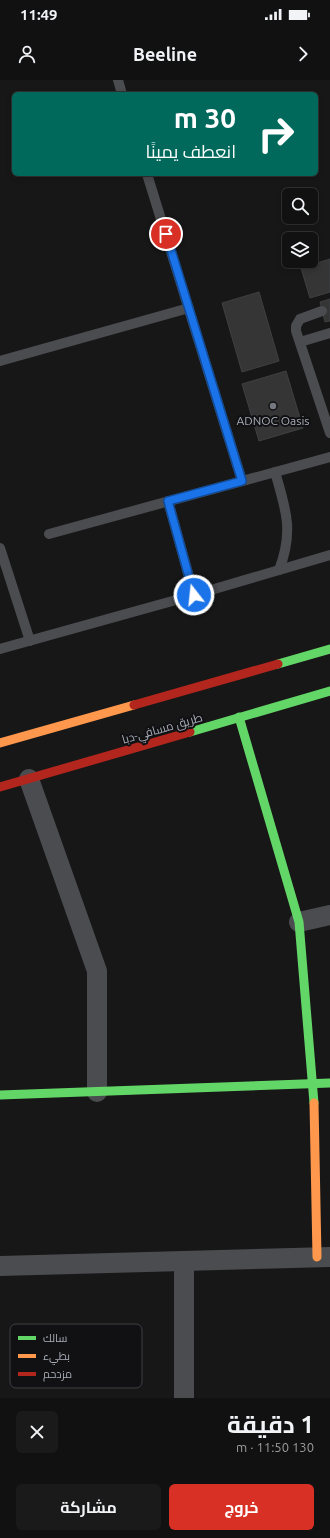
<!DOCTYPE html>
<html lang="ar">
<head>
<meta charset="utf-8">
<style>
  body { margin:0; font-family:Ubuntu,Cairo,sans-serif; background:#1a1a1a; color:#f1f3f6; direction:rtl; height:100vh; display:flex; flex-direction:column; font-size:15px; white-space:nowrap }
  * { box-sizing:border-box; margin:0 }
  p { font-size:13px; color:#9c9d9f }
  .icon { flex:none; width:22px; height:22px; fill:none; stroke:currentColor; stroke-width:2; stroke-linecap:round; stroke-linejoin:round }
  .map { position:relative; height:1318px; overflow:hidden; direction:ltr }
  .drawer { display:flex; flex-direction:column; background:#111; flex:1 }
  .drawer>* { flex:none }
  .hud { position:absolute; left:12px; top:12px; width:306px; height:84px; border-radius:6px; box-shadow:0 2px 6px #0003,0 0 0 1px #303131; direction:rtl; background:#00695c; color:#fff; overflow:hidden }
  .fabs { position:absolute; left:282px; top:108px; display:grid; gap:8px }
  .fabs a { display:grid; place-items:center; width:36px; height:36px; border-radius:6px; background:#111; box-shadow:0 2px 6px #0003,0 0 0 1px #303131; font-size:20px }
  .pin { position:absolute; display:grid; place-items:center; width:34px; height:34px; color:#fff; margin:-17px; border:2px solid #fff; border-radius:50%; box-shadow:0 1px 4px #0007 }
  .me { position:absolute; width:44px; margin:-22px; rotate:344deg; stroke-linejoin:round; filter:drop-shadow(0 0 3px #0008) }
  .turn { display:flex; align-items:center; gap:14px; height:84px; padding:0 16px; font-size:18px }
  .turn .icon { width:52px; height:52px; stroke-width:2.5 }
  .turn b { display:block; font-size:28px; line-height:34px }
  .round { display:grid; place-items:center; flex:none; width:42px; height:42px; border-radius:6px; background:#1a1a1a }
  .summary { display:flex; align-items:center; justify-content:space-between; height:68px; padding:0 16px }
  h1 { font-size:24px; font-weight:700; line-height:30px }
  .cta { display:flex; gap:8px; margin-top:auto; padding:8px 16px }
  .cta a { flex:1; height:46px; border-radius:6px; background:#d93025; color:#fff; font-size:16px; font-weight:700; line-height:46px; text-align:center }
  .cta a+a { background:#1a1a1a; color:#f1f3f6 }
  .status { display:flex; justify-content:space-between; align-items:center; height:28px; padding:0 20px; background:#111; direction:ltr }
  .status svg { height:11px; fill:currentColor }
  header { display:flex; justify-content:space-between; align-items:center; height:52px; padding:0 16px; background:#111; font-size:18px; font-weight:700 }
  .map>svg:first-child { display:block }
</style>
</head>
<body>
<div class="status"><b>11:49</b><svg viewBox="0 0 49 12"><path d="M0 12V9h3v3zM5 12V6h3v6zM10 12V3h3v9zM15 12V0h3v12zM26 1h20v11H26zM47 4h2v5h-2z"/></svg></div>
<header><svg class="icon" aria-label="forward" viewBox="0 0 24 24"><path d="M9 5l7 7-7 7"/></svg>Beeline<svg class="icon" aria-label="person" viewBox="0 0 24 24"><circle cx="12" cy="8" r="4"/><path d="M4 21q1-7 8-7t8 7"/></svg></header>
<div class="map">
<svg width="330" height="1318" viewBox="0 0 330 1318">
  <rect width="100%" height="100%" fill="#171717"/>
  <g fill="#353536" stroke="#3f4043">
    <path d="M 330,179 L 330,212 L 310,218 L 301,188 Z"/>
    <path d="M 259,212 L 279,281 L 242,292 L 222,223 Z"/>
    <path d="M 330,219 L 330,241 L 325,242 L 320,222 Z"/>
    <path d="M 286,291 L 303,348 L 259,361 L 242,304 Z"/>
  </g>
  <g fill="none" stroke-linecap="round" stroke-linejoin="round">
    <g stroke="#4b4c50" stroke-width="10">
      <path d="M 118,0 L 122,14"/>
      <path d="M 147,94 L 242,401"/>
      <path d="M 322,231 L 300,239 L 296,246 L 296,251 L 330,353"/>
      <path d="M 300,262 L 330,253"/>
      <path d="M 0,281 L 189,228"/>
      <path d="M 275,392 C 286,430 294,451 279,490"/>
      <path d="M 168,421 L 194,515"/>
      <path d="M 49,454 L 330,377"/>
      <path d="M 0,468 L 30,561"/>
      <path d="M 0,569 L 194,515 L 330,475"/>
    </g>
    <g stroke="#4b4c50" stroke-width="20">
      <path d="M 29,699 L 97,891 L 97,1012"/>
      <path d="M 299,842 L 330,835"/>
      <path d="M 184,1182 L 184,1318"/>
      <path d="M 0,1186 L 330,1177"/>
    </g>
    <g stroke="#63d668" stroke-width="9">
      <path d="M 278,584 L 330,569"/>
      <path d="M 239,637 L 299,842 L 314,1023"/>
      <path d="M 190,652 L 330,611"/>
      <path d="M 0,1015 L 330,1003"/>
    </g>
    <g stroke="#ff974d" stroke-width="9">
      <path d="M 0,663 L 134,625"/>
      <path d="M 314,1023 L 317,1177"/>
    </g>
    <g stroke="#b3261e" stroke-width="9">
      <path d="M 134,625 L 278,584"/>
      <path d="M 0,707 L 190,652"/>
    </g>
  </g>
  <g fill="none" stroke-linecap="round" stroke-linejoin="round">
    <defs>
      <path id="route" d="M 166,154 L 242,401 L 168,421 L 194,515"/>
    </defs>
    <use href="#route" stroke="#114b97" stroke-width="10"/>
    <use href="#route" stroke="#1a73e8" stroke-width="7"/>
  </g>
  <circle fill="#757880" stroke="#111113" stroke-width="1.5" cx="273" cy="326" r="4"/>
  <g text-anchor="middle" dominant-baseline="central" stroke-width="4" stroke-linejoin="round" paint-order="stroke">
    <g font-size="12" fill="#a8adb8" stroke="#111113">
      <text x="273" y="340">ADNOC Oasis</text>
    </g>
    <g font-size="12" fill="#a8adb8" stroke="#111113">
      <text transform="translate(162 648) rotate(-16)">طريق مسافي-دبا</text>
    </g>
  </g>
  <rect x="10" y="1244" width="132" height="64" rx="6" fill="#111113" stroke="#3e4045" stroke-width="1"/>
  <rect x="18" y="1256" width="18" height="4" fill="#63d668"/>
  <rect x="18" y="1274" width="18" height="4" fill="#ff974d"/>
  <rect x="18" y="1292" width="18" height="4" fill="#b3261e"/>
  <g font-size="11" fill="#a8adb8">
    <text x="43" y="1262">سالك</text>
    <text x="43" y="1280">بطيء</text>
    <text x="43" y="1298">مزدحم</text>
  </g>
</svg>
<div class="fabs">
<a><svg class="icon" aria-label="search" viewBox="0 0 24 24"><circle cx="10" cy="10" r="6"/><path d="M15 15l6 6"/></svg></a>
<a><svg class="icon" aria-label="layers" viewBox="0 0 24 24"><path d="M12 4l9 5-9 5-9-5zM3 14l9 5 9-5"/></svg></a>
</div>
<div class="pin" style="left:166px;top:154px;background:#d93025"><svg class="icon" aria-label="arrive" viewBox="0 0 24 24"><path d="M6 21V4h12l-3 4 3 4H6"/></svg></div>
<svg class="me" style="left:194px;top:515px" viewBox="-20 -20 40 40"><circle r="17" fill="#1a73e8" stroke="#fff" stroke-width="3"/><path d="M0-11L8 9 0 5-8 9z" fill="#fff"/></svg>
<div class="hud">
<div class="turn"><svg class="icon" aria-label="right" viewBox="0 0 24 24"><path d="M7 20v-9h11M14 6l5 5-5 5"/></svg><div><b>30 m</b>انعطف يمينًا</div></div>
</div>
</div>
<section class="drawer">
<div class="summary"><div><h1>1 دقيقة</h1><p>130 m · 11:50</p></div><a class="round"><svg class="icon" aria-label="close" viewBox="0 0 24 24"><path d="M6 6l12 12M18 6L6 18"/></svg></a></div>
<div class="cta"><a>خروج</a><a>مشاركة</a></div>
</section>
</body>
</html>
